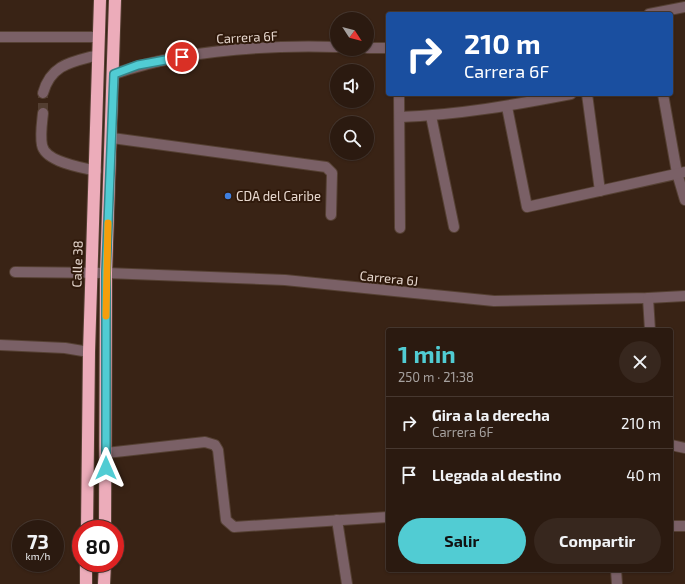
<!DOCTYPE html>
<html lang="es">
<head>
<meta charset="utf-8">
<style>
  body { margin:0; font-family:"Exo 2",sans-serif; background:#37271e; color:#f1f3f6; height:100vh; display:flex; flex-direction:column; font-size:15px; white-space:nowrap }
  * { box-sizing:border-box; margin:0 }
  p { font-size:13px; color:#a6a19f }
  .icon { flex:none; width:22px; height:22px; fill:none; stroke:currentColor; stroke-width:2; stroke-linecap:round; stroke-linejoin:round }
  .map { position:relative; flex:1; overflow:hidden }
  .drawer { position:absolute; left:386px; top:328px; width:287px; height:244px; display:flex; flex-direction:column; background:#2b1a10; border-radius:4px; box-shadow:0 1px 3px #0004,0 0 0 1px #473830 }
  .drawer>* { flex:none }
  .guide { position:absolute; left:386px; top:12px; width:287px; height:84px; border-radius:4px; box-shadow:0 1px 3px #0004,0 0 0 1px #473830; background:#1a4fa0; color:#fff; overflow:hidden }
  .needle { width:26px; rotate:126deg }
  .fabs { position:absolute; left:330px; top:12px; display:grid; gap:8px }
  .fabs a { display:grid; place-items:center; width:44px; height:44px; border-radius:50%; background:#2b1a10; box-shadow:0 1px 3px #0004,0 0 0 1px #473830; font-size:20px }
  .speed { position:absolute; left:12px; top:520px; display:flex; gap:8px; font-size:20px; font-weight:700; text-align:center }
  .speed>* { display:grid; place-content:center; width:52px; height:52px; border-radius:50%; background:#2b1a10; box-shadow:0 1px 3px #0004,0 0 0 1px #473830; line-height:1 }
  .speed small { font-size:10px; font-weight:400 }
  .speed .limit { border:6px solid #d22; background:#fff; color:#111 }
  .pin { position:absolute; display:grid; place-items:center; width:34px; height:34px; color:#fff; margin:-17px; border:2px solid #fff; border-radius:50%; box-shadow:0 1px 4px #0007 }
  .me { position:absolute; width:44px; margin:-22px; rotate:0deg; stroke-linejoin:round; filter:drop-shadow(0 0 3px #0008) }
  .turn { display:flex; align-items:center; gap:14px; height:84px; padding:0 12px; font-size:18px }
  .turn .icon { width:52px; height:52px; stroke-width:2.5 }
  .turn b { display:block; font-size:28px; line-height:34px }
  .round { display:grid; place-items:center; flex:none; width:42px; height:42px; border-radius:21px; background:#37271e }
  .summary { display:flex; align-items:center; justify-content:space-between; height:68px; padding:0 12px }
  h1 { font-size:24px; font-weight:700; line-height:30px; color:#51ccd3 }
  .cta { display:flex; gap:8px; margin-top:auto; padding:8px 12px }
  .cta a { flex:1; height:46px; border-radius:24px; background:#51ccd3; color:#111; font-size:16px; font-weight:700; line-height:46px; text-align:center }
  .cta a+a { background:#37271e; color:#f1f3f6 }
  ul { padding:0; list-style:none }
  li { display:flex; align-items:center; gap:12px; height:52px; padding:0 12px; border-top:1px solid #473830 }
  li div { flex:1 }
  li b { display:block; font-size:15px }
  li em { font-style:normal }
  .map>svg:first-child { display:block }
</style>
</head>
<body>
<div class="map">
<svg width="685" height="584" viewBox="0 0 685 584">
  <rect width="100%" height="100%" fill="#392315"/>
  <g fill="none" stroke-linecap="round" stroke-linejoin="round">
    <path stroke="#533e31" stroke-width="10" stroke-dasharray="10 5" stroke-linecap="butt" d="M 43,113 L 43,93"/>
    <defs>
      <g id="minor">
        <path d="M 649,14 L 685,7"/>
        <path d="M 0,37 L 99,37"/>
        <path d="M 367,48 L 388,48"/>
        <path d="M 114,74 C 183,50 264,45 337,47"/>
        <path d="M 43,93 C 51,64 72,62 98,55"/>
        <path d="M 399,94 L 400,228"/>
        <path d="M 587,94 L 600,191"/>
        <path d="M 663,94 L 677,173 L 685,200"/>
        <path d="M 507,107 L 527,207 L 685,172"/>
        <path d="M 43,113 C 42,123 40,135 42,145 C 45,162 81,167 96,171"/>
        <path d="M 431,116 L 454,227"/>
        <path d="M 400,117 C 458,115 514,105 571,94"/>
        <path d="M 112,138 L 326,167 L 332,173 L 331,215"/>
        <path d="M 15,272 L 106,273 L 285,280 L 494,301 L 648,298 L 685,296"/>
        <path d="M 648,298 L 650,330"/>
        <path d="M 0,345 L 65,348 L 89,352"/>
        <path d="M 671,445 L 685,448"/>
        <path d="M 106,453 L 205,442 L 215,445 L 218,450 L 226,520 L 234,527 L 388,517"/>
        <path d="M 337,520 L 347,584"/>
        <path d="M 671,526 L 685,526"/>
        <path d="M 616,570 L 617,584"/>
      </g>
      <g id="highway">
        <path d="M 87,529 L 89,352 L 100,0"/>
        <path d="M 105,529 L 106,273 L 115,0"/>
        <path d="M 86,584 L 86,563"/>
        <path d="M 104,584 L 105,563"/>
      </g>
    </defs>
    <use href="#minor" stroke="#554033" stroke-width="12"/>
    <use href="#highway" stroke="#554033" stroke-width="14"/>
    <use href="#minor" stroke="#7a6066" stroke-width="10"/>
    <use href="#highway" stroke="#ecacba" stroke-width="12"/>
  </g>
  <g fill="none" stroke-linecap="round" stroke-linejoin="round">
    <defs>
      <path id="route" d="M 106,468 L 106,273 L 114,74 L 138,65 L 182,57"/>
    </defs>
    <use href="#route" stroke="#358589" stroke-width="10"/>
    <use href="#route" stroke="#51ccd3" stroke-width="7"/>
    <path stroke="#f59e0b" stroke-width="7" d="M 106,316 L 108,223"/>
  </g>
  <circle fill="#3f7fe0" stroke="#2f190b" stroke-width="1.5" cx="228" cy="196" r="4"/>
  <g text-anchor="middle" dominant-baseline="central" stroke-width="4" stroke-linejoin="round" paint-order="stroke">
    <g font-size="13" fill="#e7d8cf" stroke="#2f190b">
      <text transform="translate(247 37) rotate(-3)">Carrera 6F</text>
      <text transform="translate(77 264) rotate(-88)">Calle 38</text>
      <text transform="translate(389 278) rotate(6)">Carrera 6J</text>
    </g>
    <g font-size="13" fill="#e7d8cf" stroke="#2f190b" text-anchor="start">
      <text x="236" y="196">CDA del Caribe</text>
    </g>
  </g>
</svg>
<div class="fabs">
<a><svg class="needle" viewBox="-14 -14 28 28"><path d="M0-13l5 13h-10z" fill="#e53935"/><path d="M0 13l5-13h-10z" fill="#a6a19f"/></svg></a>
<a><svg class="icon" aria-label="sound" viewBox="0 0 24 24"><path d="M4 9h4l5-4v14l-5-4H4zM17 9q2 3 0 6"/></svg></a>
<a><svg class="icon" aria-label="search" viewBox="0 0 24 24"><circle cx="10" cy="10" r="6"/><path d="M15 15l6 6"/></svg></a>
</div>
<div class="speed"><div>73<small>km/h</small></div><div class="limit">80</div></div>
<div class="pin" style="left:182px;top:57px;background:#d93025"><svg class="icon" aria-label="arrive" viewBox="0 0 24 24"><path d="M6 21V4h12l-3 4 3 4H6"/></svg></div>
<svg class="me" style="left:106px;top:468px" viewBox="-20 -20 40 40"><path d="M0-17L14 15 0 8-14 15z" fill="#51ccd3" stroke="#fff" stroke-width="4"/></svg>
<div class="guide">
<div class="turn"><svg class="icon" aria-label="right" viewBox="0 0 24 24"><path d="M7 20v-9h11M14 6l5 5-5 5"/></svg><div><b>210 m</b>Carrera 6F</div></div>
</div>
<section class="drawer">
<div class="summary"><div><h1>1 min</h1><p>250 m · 21:38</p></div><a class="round"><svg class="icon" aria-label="close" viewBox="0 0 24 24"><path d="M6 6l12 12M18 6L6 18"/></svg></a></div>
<ul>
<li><svg class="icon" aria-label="right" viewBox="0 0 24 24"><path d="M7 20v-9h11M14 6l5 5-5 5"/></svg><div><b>Gira a la derecha</b><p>Carrera 6F</p></div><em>210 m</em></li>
<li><svg class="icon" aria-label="arrive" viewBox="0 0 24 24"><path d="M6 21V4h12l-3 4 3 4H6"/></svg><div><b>Llegada al destino</b></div><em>40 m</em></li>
</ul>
<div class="cta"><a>Salir</a><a>Compartir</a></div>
</section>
</div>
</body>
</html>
